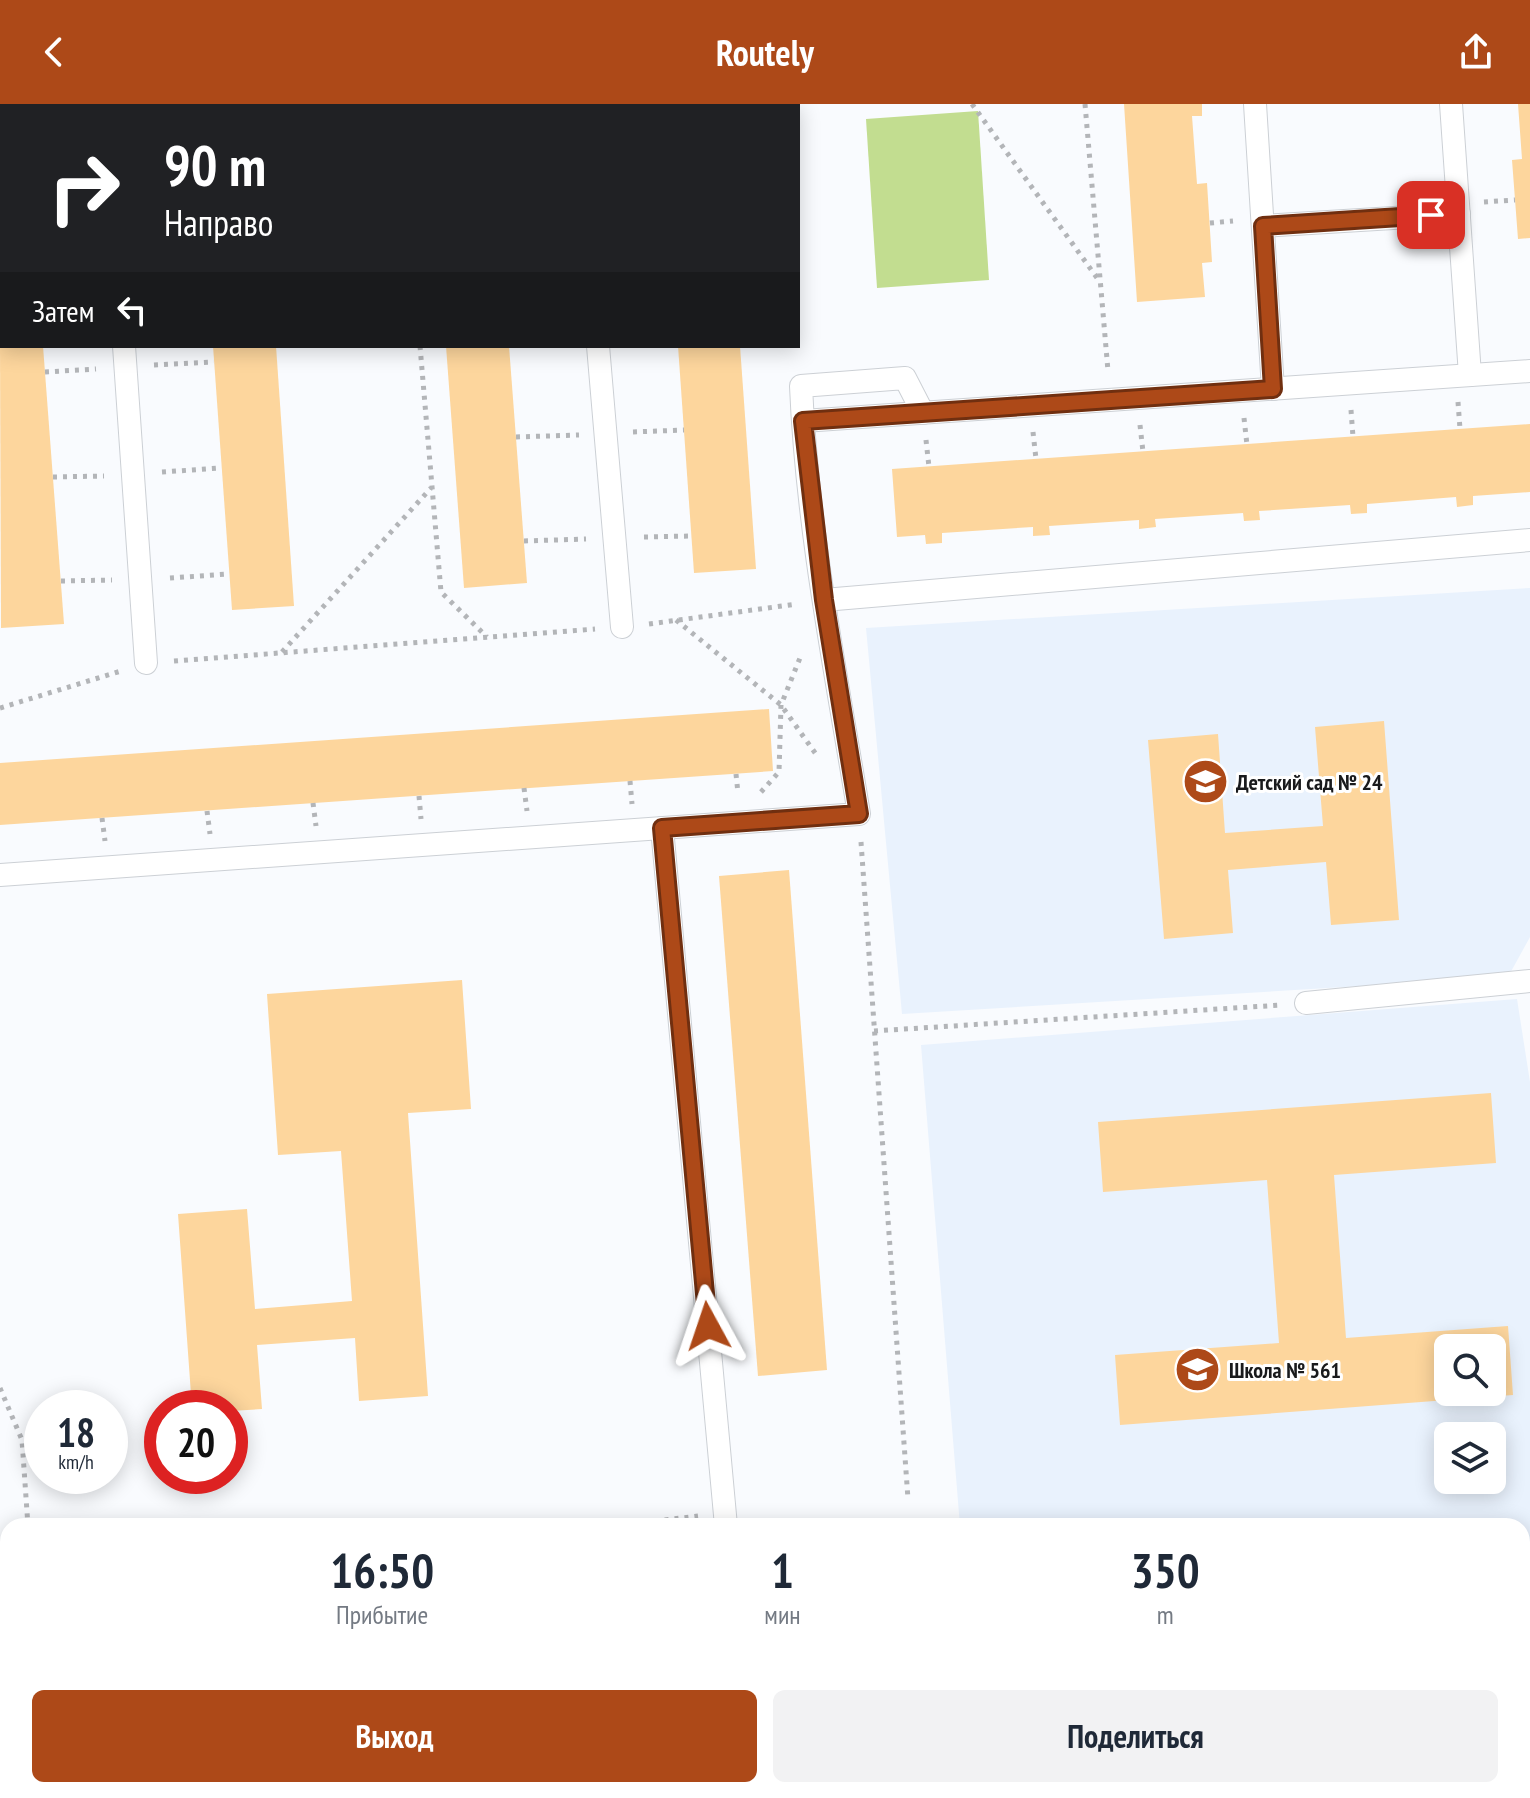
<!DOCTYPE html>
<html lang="ru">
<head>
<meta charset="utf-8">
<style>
  body { margin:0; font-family:"PT Sans Narrow",sans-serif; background:#f2f2f3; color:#1f2937; height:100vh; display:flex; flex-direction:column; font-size:30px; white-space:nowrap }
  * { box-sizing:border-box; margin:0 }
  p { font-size:26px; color:#747a83 }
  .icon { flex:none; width:44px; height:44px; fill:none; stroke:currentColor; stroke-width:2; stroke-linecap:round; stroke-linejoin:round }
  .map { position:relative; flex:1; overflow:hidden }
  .details { position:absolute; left:0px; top:1414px; width:1530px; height:280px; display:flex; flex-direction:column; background:#fff; border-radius:24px 24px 0 0; box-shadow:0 4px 20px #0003 }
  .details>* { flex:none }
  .top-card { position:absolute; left:0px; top:0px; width:800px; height:244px; box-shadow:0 4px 20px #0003; background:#202124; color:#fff; overflow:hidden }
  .tools { position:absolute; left:1434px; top:1230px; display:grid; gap:16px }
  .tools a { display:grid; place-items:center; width:72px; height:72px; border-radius:12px; background:#fff; box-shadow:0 4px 20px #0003; font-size:40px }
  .speed { position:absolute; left:24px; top:1286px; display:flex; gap:16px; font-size:40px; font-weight:700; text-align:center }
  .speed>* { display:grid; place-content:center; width:104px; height:104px; border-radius:50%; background:#fff; box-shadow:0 4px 20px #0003; line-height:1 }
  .speed small { font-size:20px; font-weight:400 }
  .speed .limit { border:12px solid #d22; background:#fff; color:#111 }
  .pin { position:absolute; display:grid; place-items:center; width:68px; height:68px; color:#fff; margin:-34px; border-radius:16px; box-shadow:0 4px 12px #0006 }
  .me { position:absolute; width:88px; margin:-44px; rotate:355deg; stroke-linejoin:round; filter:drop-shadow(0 0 6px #0008) }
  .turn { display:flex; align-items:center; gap:28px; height:168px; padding:0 32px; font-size:36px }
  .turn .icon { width:104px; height:104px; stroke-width:2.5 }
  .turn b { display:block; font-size:56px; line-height:68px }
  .then { display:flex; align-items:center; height:76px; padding:0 32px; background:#0003; gap:16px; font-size:30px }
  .eta { display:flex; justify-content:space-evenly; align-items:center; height:136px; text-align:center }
  .eta b { font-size:48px; font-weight:600; line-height:56px }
  .primary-button { display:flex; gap:16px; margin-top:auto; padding:16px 32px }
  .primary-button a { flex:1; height:92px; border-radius:12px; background:#ad4918; color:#fff; font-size:32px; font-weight:600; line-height:92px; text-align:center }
  .primary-button a+a { background:#f2f2f3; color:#1f2937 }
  header { display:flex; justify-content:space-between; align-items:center; height:104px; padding:0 32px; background:#ad4918; color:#fff; font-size:36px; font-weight:600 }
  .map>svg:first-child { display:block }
</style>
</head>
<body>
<header><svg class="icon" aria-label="back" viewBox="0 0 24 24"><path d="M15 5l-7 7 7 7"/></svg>Routely<svg class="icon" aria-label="share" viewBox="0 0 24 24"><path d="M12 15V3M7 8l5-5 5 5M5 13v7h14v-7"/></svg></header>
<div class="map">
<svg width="1530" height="1694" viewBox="0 0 1530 1694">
  <rect width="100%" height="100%" fill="#f9fbfe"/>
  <g fill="#e9f2fd" fill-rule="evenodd">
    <path d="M 1530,484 L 1530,833 L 1508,873 L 902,910 L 866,524 Z"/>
    <path d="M 1517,895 L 1530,978 L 1530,1653 L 1522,1654 L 1522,1422 L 960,1422 L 921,941 ZM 1448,1244 L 1492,1244 L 1492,1288 L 1448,1288 ZM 1448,1332 L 1492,1332 L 1492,1376 L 1448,1376 Z"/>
    <path d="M 982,1686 L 1149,1686 L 1057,1694 L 983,1694 Z"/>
  </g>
  <path fill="#c2dd90" d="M 978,7 L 989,176 L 877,184 L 866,15 Z"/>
  <g fill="#fdd69d" fill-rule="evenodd">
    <path d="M 1124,0 L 1202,0 L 1202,12 L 1192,12 L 1197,80 L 1207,79 L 1212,158 L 1202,159 L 1205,193 L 1137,198 Z"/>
    <path d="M 1518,0 L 1530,0 L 1530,134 L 1518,135 L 1512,56 L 1522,55 Z"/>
    <path d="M 0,242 L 43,242 L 64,520 L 1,524 Z"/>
    <path d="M 213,242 L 276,242 L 294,502 L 232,506 Z"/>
    <path d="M 446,242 L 509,242 L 527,479 L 464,484 Z"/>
    <path d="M 678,242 L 740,242 L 756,465 L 694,469 Z"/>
    <path d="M 1530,320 L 1530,388 L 1473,392 L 1473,401 L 1457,403 L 1456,393 L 1367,400 L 1367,409 L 1351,410 L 1350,401 L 1259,407 L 1260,416 L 1244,417 L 1243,409 L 1155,415 L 1156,423 L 1139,425 L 1139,416 L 1049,422 L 1050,431 L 1033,432 L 1033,423 L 942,429 L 942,439 L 926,440 L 925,431 L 897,433 L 892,365 Z"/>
    <path d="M 769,605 L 773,667 L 0,721 L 0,659 Z"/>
    <path d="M 1384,617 L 1399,816 L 1331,821 L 1326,758 L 1228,766 L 1233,829 L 1164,835 L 1148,636 L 1218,630 L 1225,729 L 1323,722 L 1315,623 Z"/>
    <path d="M 789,766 L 827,1266 L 758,1272 L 719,772 Z"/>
    <path d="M 462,876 L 471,1005 L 408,1009 L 428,1292 L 359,1297 L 355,1234 L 257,1241 L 262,1305 L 230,1307 L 230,1304 L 192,1304 L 178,1110 L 247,1105 L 255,1205 L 352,1197 L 341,1047 L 278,1051 L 267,890 Z"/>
    <path d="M 1491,989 L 1496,1059 L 1334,1071 L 1346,1234 L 1508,1222 L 1513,1291 L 1120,1321 L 1115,1251 L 1279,1239 L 1267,1076 L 1103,1088 L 1098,1018 ZM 1448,1244 L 1492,1244 L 1492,1288 L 1448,1288 Z"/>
    <path d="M 8,1498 L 8,1686 L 24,1686 L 25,1694 L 0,1694 L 0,1499 Z"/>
    <path d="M 186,1686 L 255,1686 L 256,1694 L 186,1694 Z"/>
    <path d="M 414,1686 L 484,1686 L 484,1694 L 415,1694 Z"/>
    <path d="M 646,1686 L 716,1686 L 717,1694 L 647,1694 Z"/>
    <path d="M 879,1686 L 948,1686 L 949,1694 L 879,1694 Z"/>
  </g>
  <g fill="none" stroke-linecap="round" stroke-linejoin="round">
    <defs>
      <g id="service">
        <path d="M 108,0 L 108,2"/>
        <path d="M 578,0 L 578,2"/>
        <path d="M 1255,0 L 1273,285"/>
        <path d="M 1451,0 L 1470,271"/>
        <path d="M 1263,122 L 1459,110"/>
        <path d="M 124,242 L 146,559"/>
        <path d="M 598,242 L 622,523"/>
        <path d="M 803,317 L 1530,267"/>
        <path d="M 824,496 L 1530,436"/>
        <path d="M 662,724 L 726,1422"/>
        <path d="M 0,771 L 859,710 C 836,569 807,426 801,282 L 905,274 L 923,309"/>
        <path d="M 1306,899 L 1530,877"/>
        <path d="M 343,1686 L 343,1694"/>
        <path d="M 802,1686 L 803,1694"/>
      </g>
    </defs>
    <use href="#service" stroke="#ccd0d5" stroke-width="24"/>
    <g stroke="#b3b5b8" stroke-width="5" stroke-dasharray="4 6" stroke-linecap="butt">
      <path d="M 401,0 L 401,2"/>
      <path d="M 781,0 L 781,2"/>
      <path d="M 972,0 L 1100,178"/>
      <path d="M 1085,0 L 1108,267"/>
      <path d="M 174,2 L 175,0"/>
      <path d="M 1484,98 L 1515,96"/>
      <path d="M 1210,119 L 1233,117"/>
      <path d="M 420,242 L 441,488 L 487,533"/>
      <path d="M 154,261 L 214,258"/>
      <path d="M 45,268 L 96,265"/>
      <path d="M 1458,298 L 1460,325"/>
      <path d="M 1351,306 L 1353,333"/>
      <path d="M 1244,314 L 1247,341"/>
      <path d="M 1140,321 L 1143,348"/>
      <path d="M 633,328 L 684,326"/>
      <path d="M 1033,328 L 1036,355"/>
      <path d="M 516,333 L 579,331"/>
      <path d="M 926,336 L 929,363"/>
      <path d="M 162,368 L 221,364"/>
      <path d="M 53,373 L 104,372"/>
      <path d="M 644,433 L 691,432"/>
      <path d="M 524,437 L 586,435"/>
      <path d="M 170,474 L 229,470"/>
      <path d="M 61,477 L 112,476"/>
      <path d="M 676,516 L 781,601 L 818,653"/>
      <path d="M 649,520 L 797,500"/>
      <path d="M 282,548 L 431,384"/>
      <path d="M 174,557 L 595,525"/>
      <path d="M 0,604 L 121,567"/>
      <path d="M 736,670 L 738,689"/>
      <path d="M 630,677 L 632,700"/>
      <path d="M 524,684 L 527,707"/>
      <path d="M 761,688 L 779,668 L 781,601 L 802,549"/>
      <path d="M 419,692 L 421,715"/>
      <path d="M 313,699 L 316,722"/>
      <path d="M 207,707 L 210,730"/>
      <path d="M 102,714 L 105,737"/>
      <path d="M 861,738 L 908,1395"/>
      <path d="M 874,927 L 1281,901"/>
      <path d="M 0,1284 L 22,1336 L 28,1422"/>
      <path d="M 615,1422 L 698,1412"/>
      <path d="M 0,1441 L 8,1442"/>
    </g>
    <use href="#service" stroke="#fff" stroke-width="22"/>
  </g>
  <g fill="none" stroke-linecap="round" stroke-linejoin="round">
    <defs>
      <path id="route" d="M 708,1222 L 662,724 L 859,710 L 824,496 L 803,317 L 1273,285 L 1263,122 L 1431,111"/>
    </defs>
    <use href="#route" stroke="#702f10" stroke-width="20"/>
    <use href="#route" stroke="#ad4918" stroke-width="14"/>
  </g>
  <defs>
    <symbol id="school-disc" viewBox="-11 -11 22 22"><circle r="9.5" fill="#ad4918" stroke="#fff"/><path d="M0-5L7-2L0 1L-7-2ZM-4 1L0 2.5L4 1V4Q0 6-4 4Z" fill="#fff"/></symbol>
  </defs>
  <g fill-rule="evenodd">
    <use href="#school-disc" x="1180" y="652" width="51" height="51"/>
    <use href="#school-disc" x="1172" y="1240" width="51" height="51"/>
  </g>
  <g text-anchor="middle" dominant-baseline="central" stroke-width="6" stroke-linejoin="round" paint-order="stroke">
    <g font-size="22" font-weight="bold" fill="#191a1c" stroke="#fff" text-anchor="start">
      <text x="1236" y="678">Детский сад № 24</text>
      <text x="1229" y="1266">Школа № 561</text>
    </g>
  </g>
</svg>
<div class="tools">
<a><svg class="icon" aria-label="search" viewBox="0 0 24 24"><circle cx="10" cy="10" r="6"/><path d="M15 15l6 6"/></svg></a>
<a><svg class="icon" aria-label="layers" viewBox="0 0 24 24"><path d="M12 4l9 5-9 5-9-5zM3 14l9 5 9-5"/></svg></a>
</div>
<div class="speed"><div>18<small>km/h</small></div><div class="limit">20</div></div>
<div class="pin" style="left:1431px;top:111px;background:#d93025"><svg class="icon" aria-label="arrive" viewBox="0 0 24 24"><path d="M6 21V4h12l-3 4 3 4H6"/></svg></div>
<svg class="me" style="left:708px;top:1222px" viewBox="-20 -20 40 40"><path d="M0-17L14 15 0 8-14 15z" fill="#ad4918" stroke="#fff" stroke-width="4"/></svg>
<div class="top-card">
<div class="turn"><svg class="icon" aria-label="right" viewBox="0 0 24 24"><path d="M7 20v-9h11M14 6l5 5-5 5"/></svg><div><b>90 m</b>Направо</div></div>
<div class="then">Затем<svg class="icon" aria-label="left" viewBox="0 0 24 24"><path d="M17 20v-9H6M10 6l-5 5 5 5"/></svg></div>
</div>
<section class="details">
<div class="eta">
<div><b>16:50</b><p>Прибытие</p></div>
<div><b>1</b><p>мин</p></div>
<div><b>350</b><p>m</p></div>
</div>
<div class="primary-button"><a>Выход</a><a>Поделиться</a></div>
</section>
</div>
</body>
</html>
